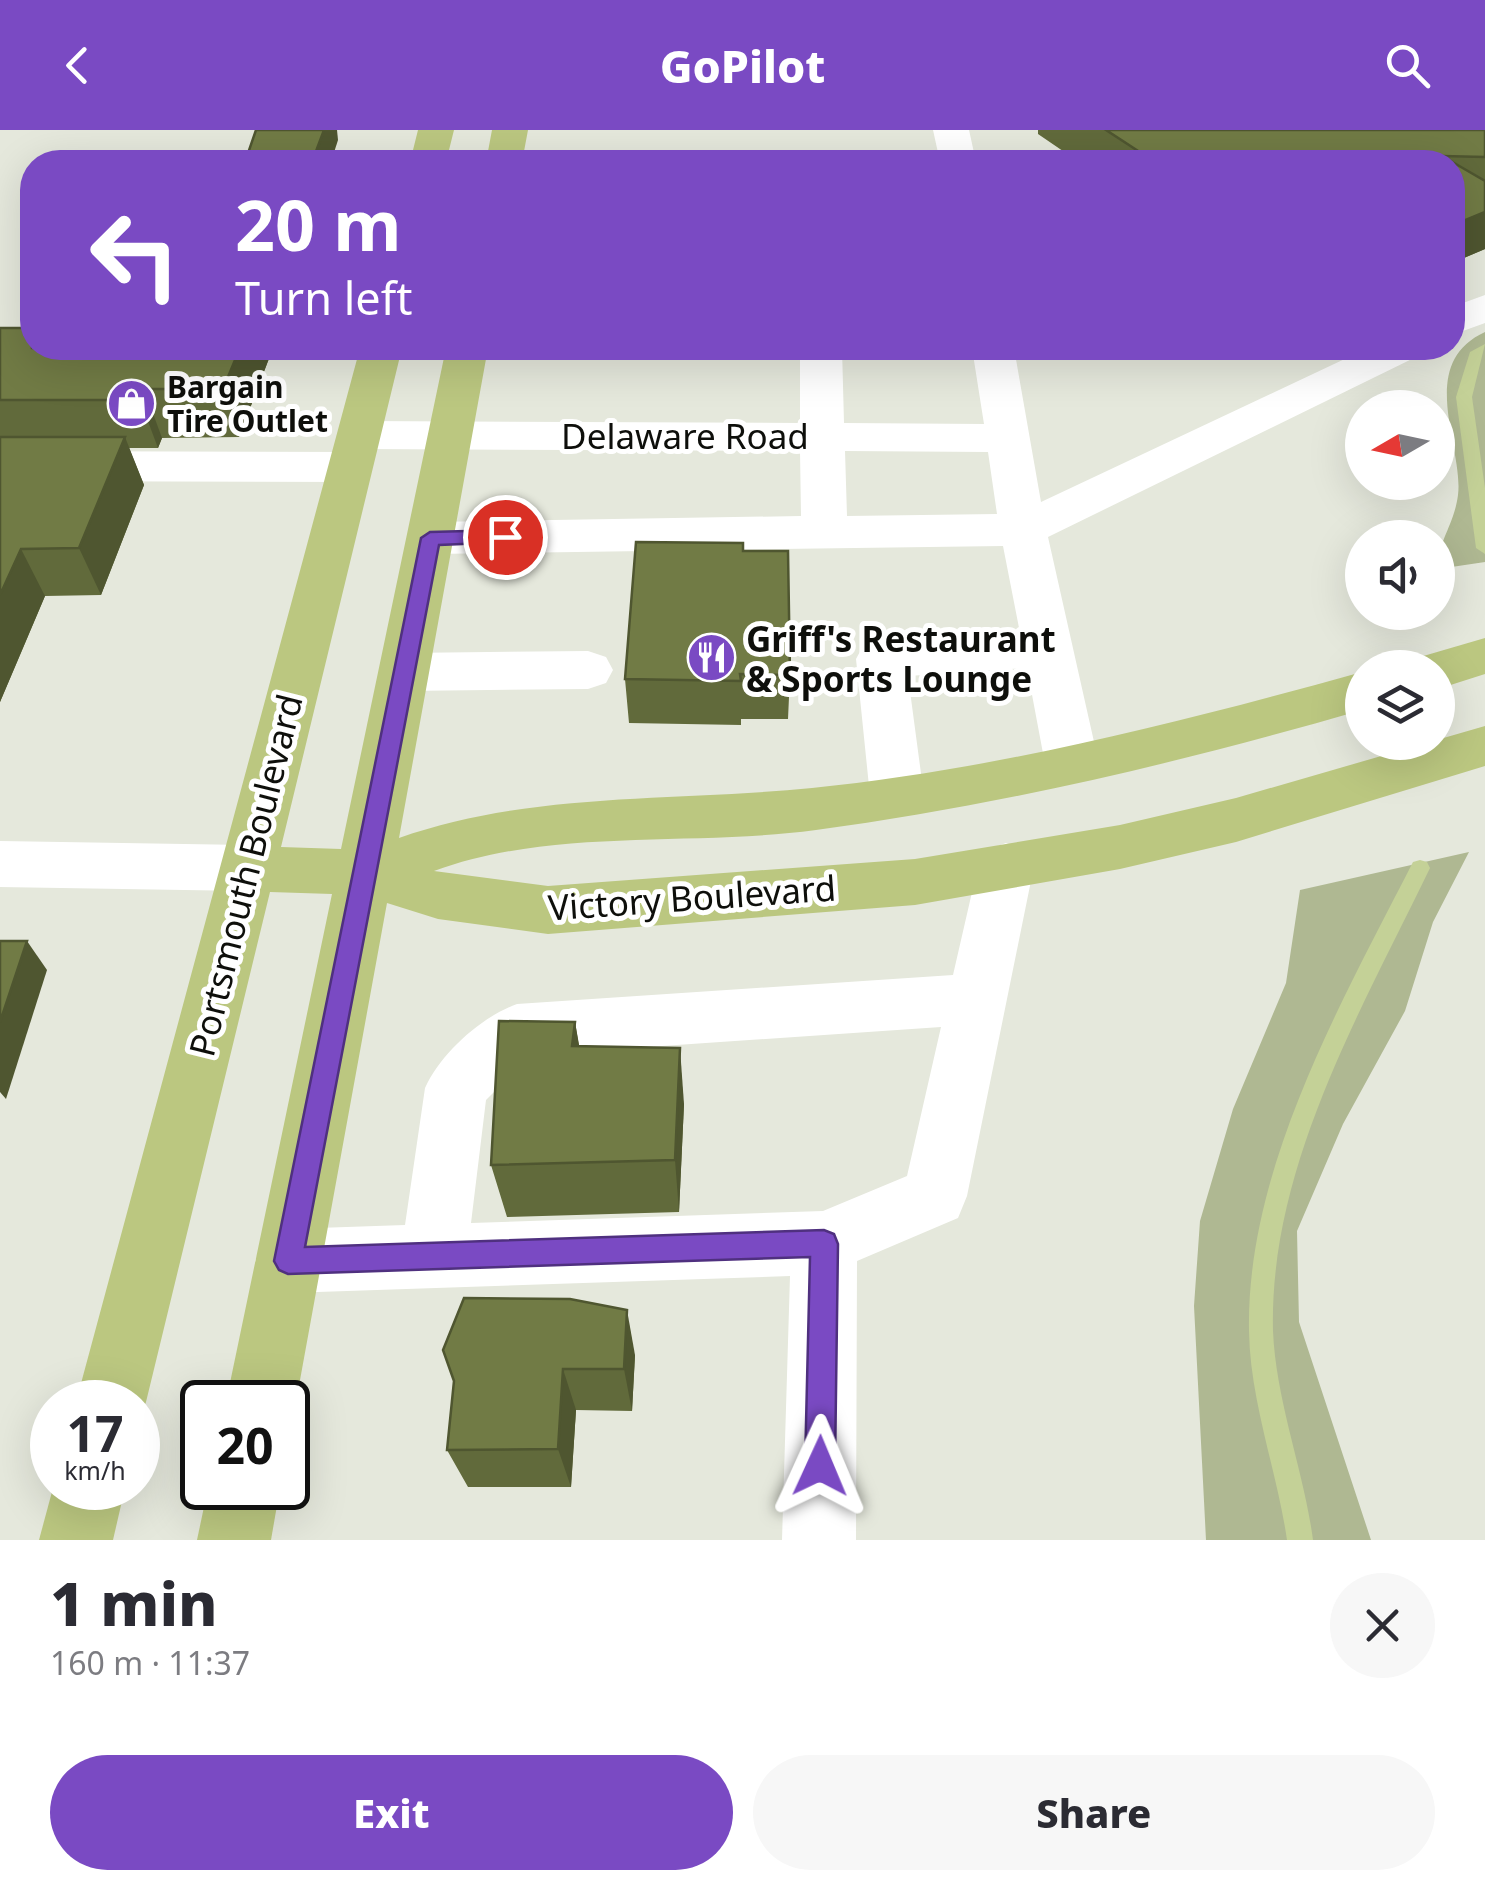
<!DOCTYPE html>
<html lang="en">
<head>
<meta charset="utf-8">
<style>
  body { margin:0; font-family:"Noto Sans",sans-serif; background:#f7f7f7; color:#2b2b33; height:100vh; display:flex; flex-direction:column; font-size:38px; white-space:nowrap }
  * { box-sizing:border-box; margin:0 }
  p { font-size:32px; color:#7c7c81 }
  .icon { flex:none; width:55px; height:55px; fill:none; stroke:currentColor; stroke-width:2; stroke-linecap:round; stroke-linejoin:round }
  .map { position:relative; height:1410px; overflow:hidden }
  .side { display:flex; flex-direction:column; background:#fff; flex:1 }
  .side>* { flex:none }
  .banner { position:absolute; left:20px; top:20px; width:1445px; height:210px; border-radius:40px; box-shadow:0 10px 40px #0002; background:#7a4ac3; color:#fff; overflow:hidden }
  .needle { width:65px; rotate:261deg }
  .controls { position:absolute; left:1345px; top:260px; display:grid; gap:20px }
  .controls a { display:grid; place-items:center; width:110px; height:110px; border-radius:50%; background:#fff; box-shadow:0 10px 40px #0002; font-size:50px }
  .speed { position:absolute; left:30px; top:1250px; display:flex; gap:20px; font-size:50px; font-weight:700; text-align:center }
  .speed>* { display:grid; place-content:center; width:130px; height:130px; border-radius:50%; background:#fff; box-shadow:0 10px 40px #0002; line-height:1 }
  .speed small { font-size:25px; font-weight:400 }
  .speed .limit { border:5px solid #111; border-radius:15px; background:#fff; color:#111 }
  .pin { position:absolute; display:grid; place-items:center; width:85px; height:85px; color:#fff; margin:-42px; border:5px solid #fff; border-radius:50%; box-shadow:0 2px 10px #0007 }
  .me { position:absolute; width:110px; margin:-55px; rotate:1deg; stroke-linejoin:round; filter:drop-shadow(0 0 8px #0008) }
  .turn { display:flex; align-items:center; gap:35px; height:210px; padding:0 50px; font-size:45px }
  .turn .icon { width:130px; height:130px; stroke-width:2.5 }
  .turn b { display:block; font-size:70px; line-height:85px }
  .round { display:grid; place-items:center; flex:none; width:105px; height:105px; border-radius:52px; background:#f7f7f7 }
  .head { display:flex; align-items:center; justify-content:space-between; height:170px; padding:0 50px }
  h1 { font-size:60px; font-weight:800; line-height:75px }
  .action { display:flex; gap:20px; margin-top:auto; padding:20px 50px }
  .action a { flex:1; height:115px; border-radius:60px; background:#7a4ac3; color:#fff; font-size:40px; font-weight:800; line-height:115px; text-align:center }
  .action a+a { background:#f7f7f7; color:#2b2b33 }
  header { display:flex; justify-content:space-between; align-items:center; height:130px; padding:0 50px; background:#7a4ac3; color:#fff; font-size:45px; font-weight:800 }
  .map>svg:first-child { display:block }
</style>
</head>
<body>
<header><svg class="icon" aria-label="back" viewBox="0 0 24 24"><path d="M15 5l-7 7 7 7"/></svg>GoPilot<svg class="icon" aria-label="search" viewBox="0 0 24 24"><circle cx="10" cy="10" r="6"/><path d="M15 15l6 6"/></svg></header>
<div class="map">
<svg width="1485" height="1410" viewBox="0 0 1485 1410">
  <rect width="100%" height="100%" fill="#e5e8dc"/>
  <g fill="#afb892">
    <path d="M 1485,202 L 1485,432 L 1438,439 C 1437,412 1454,396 1458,365 C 1464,317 1415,234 1485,202 Z"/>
    <path d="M 1469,722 L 1433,792 L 1405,881 L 1343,994 L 1297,1101 L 1299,1192 L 1371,1410 L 1206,1410 L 1194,1176 L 1200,1091 L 1233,979 L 1286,853 L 1300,760 Z"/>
  </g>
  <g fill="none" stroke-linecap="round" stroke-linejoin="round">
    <g fill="#c4d197" fill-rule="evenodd">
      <path d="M 1485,214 L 1472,267 L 1485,358 L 1485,424 L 1476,418 L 1456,267 L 1470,222 Z"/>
      <path d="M 1420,730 L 1427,732 L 1430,738 C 1361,881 1269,1037 1273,1201 C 1276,1272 1304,1341 1313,1410 L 1287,1410 C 1277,1341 1250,1271 1249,1201 C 1246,1039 1341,873 1413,732 Z"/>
    </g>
    <g fill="#fff" fill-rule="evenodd">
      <path d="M 933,0 L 969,0 L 976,32 L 940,32 Z"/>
      <path d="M 1485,165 L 1485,193 L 1452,205 L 1452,177 Z"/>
      <path d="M 800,218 L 842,218 L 844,293 L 984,294 L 972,218 L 1014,218 L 1041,372 L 1368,218 L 1422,218 L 1416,227 L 1048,407 L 1099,634 L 1091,648 L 1072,654 L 1053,648 L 1045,634 L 1027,538 L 908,546 L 924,666 L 916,681 L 897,687 L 878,681 L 870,666 L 856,529 L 863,516 L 881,511 L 1020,503 L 1003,416 L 430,424 L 413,419 L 407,408 L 413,397 L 430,392 L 801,386 L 800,321 L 359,319 L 343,315 L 337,305 L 343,295 L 359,291 L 800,293 ZM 845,321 L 988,322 L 997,384 L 847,386 Z"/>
      <path d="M 0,321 L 351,322 L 367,327 L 373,337 L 367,347 L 351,352 L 0,351 Z"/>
      <path d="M 588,521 L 606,527 L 613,540 L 606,553 L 588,559 L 404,561 L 386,555 L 379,542 L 386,529 L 404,523 Z"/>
      <path d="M 0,711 L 246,715 L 266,722 L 274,738 L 266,754 L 246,761 L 0,757 Z"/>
      <path d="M 1006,713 L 1026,720 L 1034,736 L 967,1066 L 958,1088 L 857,1131 L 856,1410 L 782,1410 L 790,1146 L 288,1163 L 264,1154 L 255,1131 L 264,1108 L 288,1099 L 405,1095 L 425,958 C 441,923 481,887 517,874 L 953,845 L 978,736 L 986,720 ZM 941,897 L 907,1046 L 823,1081 L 471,1093 L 486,970 L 531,925 Z"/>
    </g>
    <g fill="#bbc780" fill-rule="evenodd">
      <path d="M 418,0 L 454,0 L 446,32 L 410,32 Z"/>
      <path d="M 492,0 L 528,0 L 522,32 L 486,32 Z"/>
      <path d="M 360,218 L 402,218 L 281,717 L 341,719 L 446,218 L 488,218 L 399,708 C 533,661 673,672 812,658 C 998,639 1182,592 1362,542 L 1362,580 C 1183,632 1002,675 816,700 C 690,717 554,697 434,741 L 548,756 L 915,729 L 1120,695 L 1236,668 L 1485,596 L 1485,636 L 1236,712 L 1120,739 L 915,775 L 548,804 L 438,789 L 387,773 L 296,1272 L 288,1293 L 288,1272 L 226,1272 L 332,764 L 270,762 L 146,1272 L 138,1293 L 138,1272 L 76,1272 Z"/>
      <path d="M 1485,508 L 1485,544 L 1438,559 L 1438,538 L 1414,538 L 1420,527 Z"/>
      <path d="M 53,1358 L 125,1358 L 113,1410 L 39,1410 Z"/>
      <path d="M 208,1358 L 280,1358 L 271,1410 L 197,1410 Z"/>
    </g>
  </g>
  <g fill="#616a3b">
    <path d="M 1038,0 L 1485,0 L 1485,119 L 1452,133 L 1452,32 L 1079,32 L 1038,4 Z"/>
    <path d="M 0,198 L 273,218 L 239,307 L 162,308 L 158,318 L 129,318 L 144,355 L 101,465 L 45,466 L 0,572 Z"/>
    <path d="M 726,218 L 793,218 L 793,220 Z"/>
    <path d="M 743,421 L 790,545 L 788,589 L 741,589 L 741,595 L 629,593 L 625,549 Z"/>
    <path d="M 575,892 L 579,916 L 684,974 L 679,1082 L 507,1087 L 491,1035 Z"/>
    <path d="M 635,1225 L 632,1281 L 576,1280 L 571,1357 L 468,1357 L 447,1320 L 454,1251 Z"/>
  </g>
  <g fill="#4f5630">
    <path d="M 324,0 L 337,0 L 338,10 L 331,32 L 312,32 Z"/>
    <path d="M 1485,82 L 1485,119 L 1452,133 L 1452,102 L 1456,94 Z"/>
    <path d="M 240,218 L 273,218 L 239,307 L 223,259 Z"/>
    <path d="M 144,259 L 162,308 L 158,318 L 140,270 Z"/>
    <path d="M 125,307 L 144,355 L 101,465 L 79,418 Z"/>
    <path d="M 21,419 L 45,466 L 0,572 L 0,465 Z"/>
    <path d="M 27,811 L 47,840 L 6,969 L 0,962 L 0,892 Z"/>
    <path d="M 575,892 L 585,949 L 572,916 Z"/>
    <path d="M 680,918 L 684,974 L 679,1082 L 675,1030 Z"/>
    <path d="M 627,1180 L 635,1225 L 632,1281 L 624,1239 Z"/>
    <path d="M 563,1239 L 576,1280 L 571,1357 L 558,1319 Z"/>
  </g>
  <g fill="#717b45" stroke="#4f5630" stroke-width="2.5">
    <path d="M 256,0 L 324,0 L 312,32 L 245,32 Z"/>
    <path d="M 1106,0 L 1485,0 L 1485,27 L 1442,26 L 1485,51 L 1485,82 L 1456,94 L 1452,92 L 1452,32 L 1155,32 Z"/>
    <path d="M 0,198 L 32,198 L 32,218 L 240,218 L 223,259 L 144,259 L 140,270 L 0,270 Z"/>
    <path d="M 0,307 L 125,307 L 79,418 L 21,419 L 0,465 Z"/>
    <path d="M 636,412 L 743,413 L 743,421 L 788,421 L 790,545 L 740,544 L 741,551 L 625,549 Z"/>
    <path d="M 0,811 L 27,811 L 0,892 Z"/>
    <path d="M 499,891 L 575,892 L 572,916 L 680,918 L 675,1030 L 491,1035 Z"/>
    <path d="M 464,1168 L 570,1169 L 627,1180 L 624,1239 L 563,1239 L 558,1319 L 447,1320 L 454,1251 L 443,1220 Z"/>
  </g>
  <path fill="#7a4ac3" stroke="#4f307f" stroke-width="2.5" d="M 505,400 L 512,402 L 512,412 L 439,415 L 305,1117 L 824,1100 L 834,1104 L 838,1114 L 835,1336 L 831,1346 L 820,1351 L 810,1346 L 805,1336 L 810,1127 L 288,1144 L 279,1140 L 274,1131 L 421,408 L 430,402 Z"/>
  <defs>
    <symbol id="shop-disc" viewBox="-11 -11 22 22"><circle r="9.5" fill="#7a4ac3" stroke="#fff"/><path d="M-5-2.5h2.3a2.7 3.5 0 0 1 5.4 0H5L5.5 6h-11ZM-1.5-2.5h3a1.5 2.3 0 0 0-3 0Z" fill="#fff"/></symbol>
    <symbol id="restaurant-disc" viewBox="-11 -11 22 22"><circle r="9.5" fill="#7a4ac3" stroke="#fff"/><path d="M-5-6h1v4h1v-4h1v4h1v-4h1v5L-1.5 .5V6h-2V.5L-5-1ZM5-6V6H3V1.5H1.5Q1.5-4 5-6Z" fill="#fff"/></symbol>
  </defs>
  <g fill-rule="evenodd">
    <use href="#shop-disc" x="104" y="246" width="55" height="55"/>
    <use href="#restaurant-disc" x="684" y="500" width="55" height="55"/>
  </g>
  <g text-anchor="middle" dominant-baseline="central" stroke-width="10" stroke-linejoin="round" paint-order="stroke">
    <g font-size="30" font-weight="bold" fill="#0e0f0b" stroke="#fff" text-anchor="start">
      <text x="167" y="256">Bargain<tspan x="167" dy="34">Tire Outlet</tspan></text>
    </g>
    <g font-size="35" fill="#0e0f0b" stroke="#fff">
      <text x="685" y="305">Delaware Road</text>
      <text transform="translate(245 745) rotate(-76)">Portsmouth Boulevard</text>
      <text transform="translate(692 767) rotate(-4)">Victory Boulevard</text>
    </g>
    <g font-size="35" font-weight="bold" fill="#0e0f0b" stroke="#fff" text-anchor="start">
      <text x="746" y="508">Griff's Restaurant<tspan x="746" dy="40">&amp; Sports Lounge</tspan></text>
    </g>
  </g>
</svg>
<div class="controls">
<a><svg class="needle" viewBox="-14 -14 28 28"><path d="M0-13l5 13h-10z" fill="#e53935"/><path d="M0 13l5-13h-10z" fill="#7c7c81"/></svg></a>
<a><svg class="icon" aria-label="sound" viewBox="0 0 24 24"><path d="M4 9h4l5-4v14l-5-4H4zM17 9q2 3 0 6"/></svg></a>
<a><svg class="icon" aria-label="layers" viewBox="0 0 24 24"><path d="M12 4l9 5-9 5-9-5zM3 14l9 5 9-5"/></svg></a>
</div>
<div class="speed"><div>17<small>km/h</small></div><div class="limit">20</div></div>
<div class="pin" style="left:505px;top:407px;background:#d93025"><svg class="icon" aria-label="arrive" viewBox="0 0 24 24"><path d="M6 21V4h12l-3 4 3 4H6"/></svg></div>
<svg class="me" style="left:820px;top:1336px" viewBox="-20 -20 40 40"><path d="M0-17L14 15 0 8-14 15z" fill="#7a4ac3" stroke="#fff" stroke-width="4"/></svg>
<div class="banner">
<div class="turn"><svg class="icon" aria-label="left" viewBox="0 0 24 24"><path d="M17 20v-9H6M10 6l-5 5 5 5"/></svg><div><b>20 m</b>Turn left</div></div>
</div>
</div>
<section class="side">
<div class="head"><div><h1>1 min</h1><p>160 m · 11:37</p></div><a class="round"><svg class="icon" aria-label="close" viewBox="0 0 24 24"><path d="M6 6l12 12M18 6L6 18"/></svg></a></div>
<div class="action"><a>Exit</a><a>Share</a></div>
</section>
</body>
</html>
